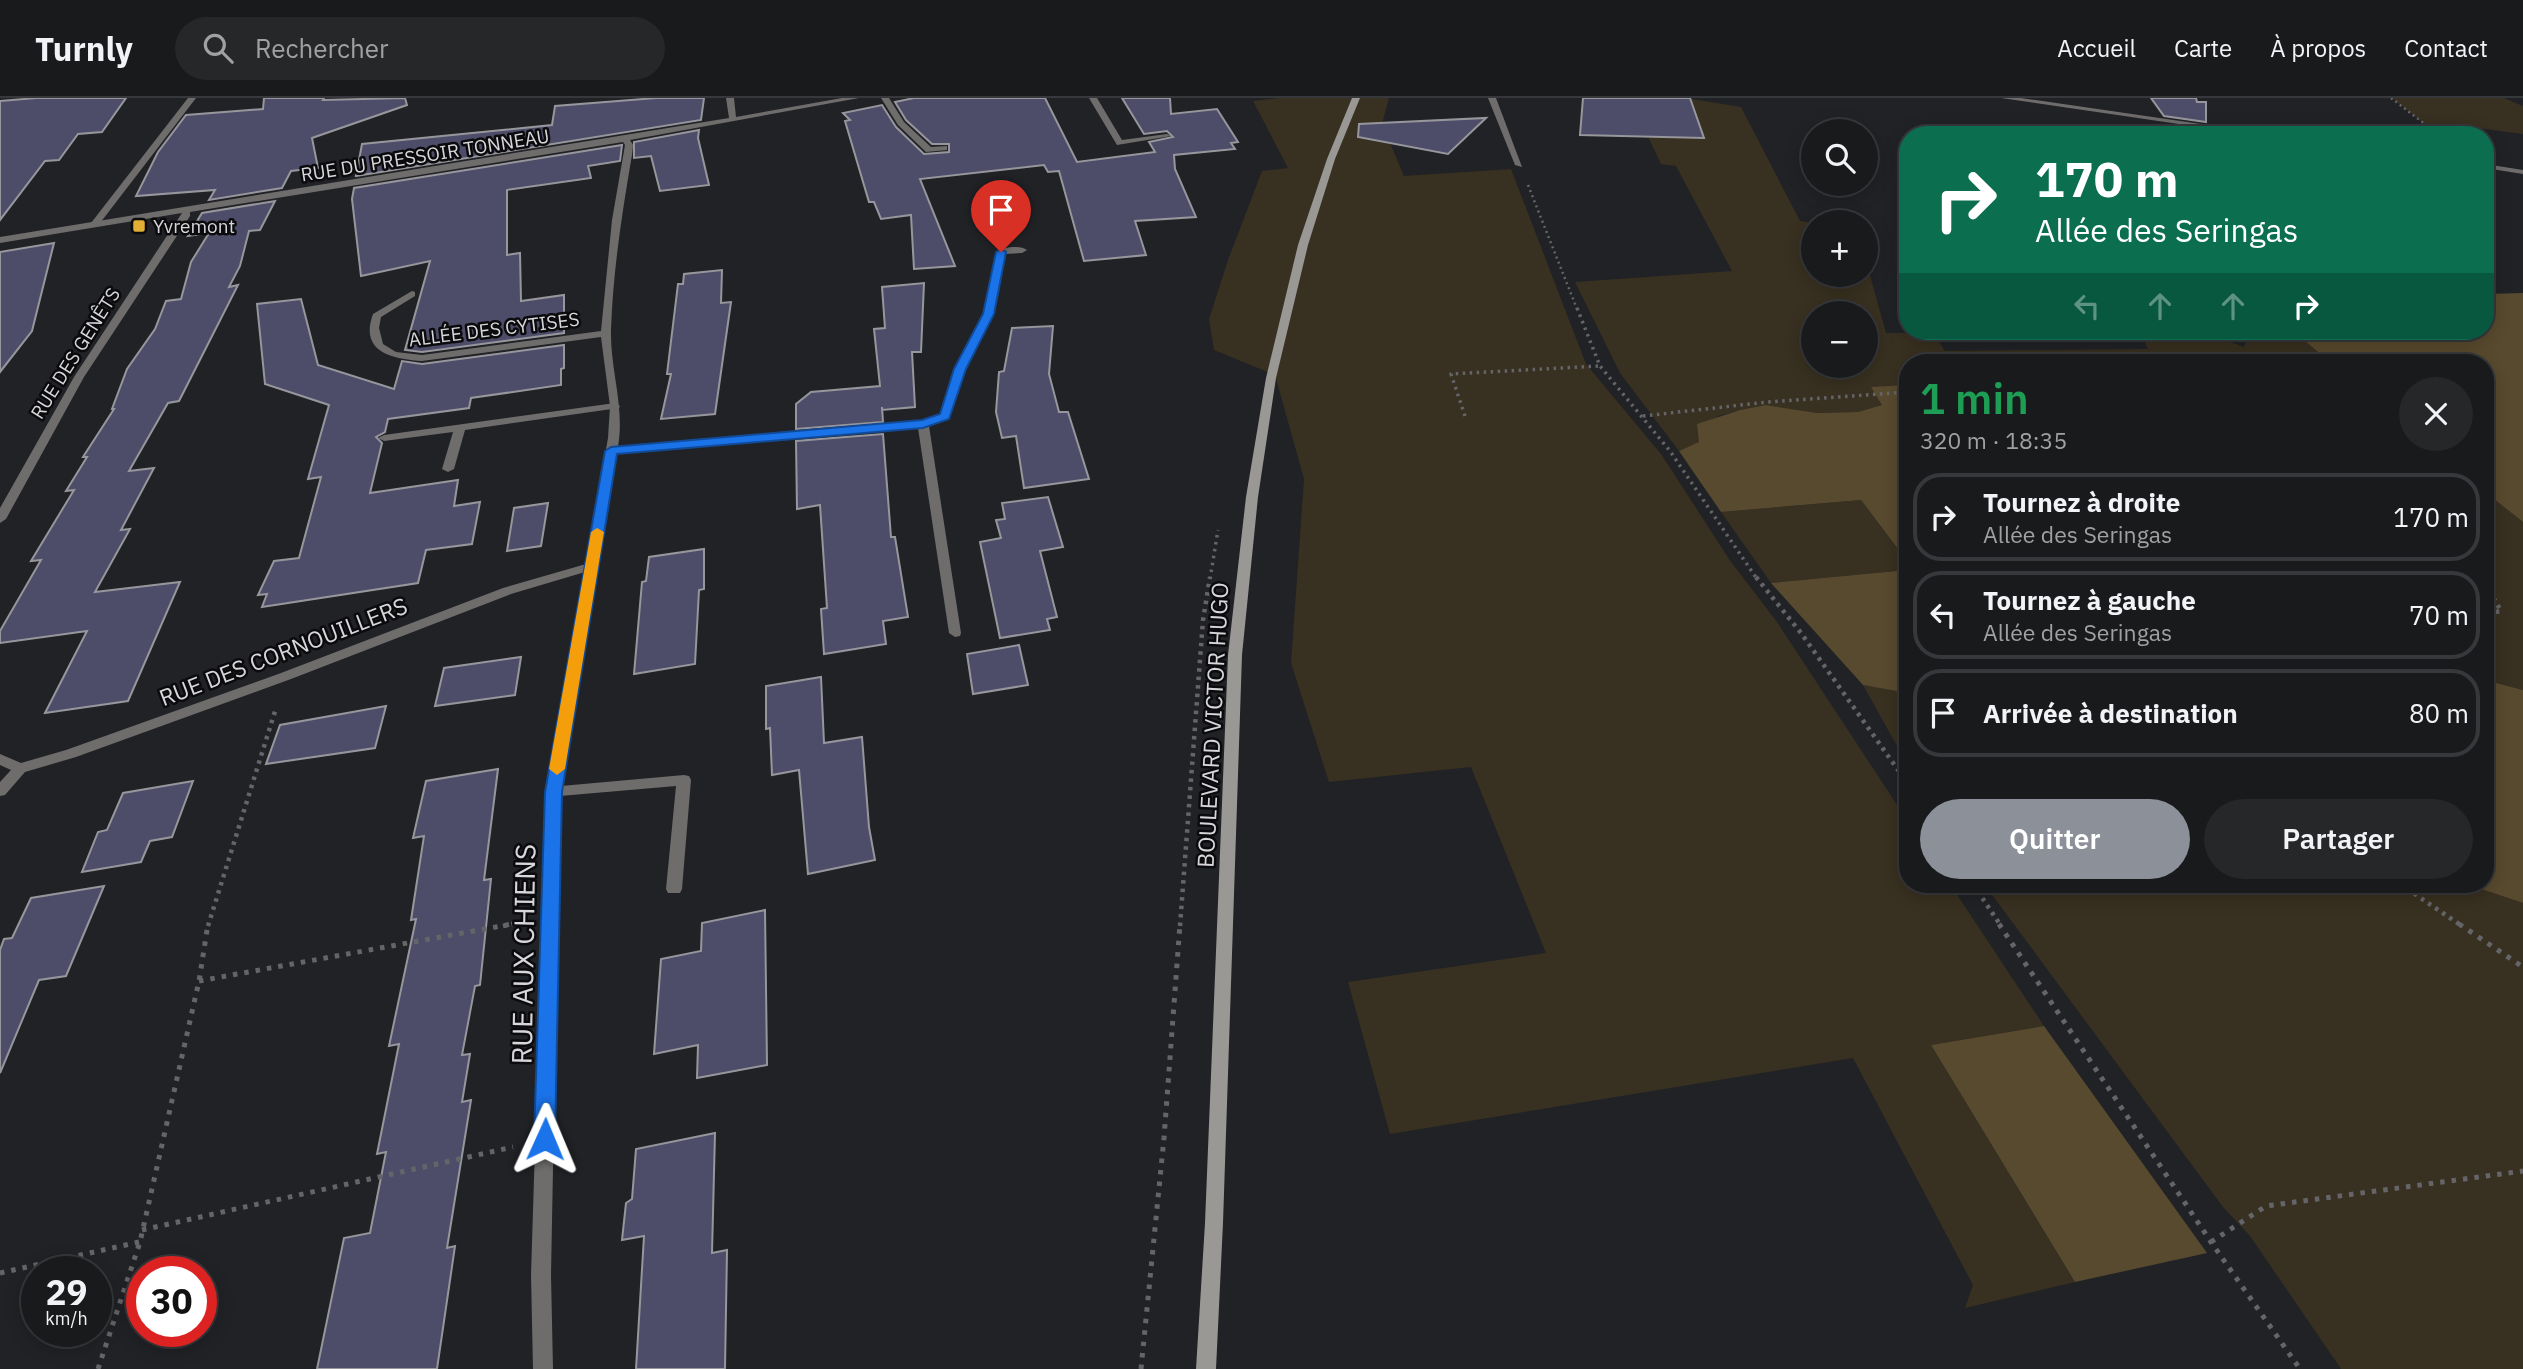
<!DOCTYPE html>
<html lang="fr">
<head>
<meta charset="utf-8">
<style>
  body { margin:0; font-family:"IBM Plex Sans",sans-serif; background:#262729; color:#f1f3f6; height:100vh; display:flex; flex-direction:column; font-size:26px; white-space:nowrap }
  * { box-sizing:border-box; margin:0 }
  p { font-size:23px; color:#9fa1a3 }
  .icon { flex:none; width:38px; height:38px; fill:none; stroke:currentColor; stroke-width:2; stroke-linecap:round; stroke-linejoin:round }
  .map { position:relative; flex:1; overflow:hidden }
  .details { position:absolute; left:1899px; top:256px; width:595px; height:539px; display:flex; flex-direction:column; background:#191a1c; border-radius:28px; box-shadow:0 4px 18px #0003,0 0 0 2px #37383b }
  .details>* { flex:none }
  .top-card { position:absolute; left:1899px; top:28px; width:595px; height:214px; border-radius:28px; box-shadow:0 4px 18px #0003,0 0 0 2px #37383b; background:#0b6e4f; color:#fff; overflow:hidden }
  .tools { position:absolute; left:1801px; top:21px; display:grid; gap:14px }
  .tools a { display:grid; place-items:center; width:77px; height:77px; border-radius:50%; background:#191a1c; box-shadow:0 4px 18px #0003,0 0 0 2px #37383b; font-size:35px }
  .speed { position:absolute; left:21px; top:1158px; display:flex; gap:14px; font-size:35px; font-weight:700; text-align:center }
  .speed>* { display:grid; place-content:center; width:91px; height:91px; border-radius:50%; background:#191a1c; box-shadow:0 4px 18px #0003,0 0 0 2px #37383b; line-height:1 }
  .speed small { font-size:18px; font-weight:400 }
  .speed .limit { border:10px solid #d22; background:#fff; color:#111 }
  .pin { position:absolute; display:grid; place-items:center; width:60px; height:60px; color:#fff; margin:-72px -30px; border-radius:50% 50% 50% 0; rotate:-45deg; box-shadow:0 0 7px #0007 }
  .pin .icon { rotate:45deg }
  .me { position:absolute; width:77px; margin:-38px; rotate:1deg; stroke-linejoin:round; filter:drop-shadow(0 0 5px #0008) }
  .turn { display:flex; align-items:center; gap:24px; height:147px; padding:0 21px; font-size:32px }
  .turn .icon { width:91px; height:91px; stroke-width:2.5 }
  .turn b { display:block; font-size:49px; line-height:60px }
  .lanes { display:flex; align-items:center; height:66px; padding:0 21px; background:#0003; justify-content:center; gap:35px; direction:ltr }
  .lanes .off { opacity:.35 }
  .round { display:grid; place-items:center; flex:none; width:74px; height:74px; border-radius:37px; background:#262729 }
  .headline { display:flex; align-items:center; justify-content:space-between; height:119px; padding:0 21px }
  h1 { font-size:42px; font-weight:600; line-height:52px; color:#1e9e55 }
  .cta { display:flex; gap:14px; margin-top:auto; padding:14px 21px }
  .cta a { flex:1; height:80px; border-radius:42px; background:#8c9099; color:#fff; font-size:28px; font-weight:600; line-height:80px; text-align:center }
  .cta a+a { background:#262729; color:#f1f3f6 }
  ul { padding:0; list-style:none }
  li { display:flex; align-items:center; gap:21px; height:88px; margin:0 14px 10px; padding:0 7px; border:4px solid #37383b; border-radius:28px }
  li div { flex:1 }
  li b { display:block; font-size:26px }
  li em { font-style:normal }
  header { display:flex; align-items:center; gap:42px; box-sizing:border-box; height:98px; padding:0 35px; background:#191a1c; border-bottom:2px solid #37383b }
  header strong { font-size:33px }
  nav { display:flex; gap:38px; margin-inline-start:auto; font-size:24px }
  .search { width:490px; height:63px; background:#262729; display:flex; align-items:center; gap:18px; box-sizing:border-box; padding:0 24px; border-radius:38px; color:#9fa1a3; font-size:26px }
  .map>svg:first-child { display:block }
</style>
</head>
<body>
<header>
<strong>Turnly</strong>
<div class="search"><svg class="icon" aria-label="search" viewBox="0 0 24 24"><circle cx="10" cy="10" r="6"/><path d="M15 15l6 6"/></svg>Rechercher</div>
<nav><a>Accueil</a><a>Carte</a><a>À propos</a><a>Contact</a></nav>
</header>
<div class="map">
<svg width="2523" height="1271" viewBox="0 0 2523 1271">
  <rect width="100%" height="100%" fill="#212226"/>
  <g fill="#383020" fill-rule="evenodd">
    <path d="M 1278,0 L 1389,0 L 1382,26 L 1404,78 L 1511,71 L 1586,266 L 1661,356 L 1731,464 L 1777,524 L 1907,722 L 1908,786 L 1950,786 L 2044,928 L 1931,947 L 2075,1184 L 1965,1210 L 1973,1187 L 1853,960 L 1390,1036 L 1348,884 L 1546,855 L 1471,669 L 1329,684 L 1291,565 L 1304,381 L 1275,277 L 1214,252 L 1209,221 L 1228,162 L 1262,73 L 1288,70 L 1253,3 Z"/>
    <path d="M 1630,0 L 1685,0 L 1741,9 L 1800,123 L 1813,125 L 1813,177 L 1866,177 L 1866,163 L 1886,235 L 1933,235 L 1945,253 L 2148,251 L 2140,233 L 2216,233 L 2212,237 L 2244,249 L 2250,233 L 2293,233 L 2330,264 L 1908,264 L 1907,287 L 1902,288 L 1882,307 L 1858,314 L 1817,315 L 1766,307 L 1740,312 L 1718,318 L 1699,345 L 1679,353 L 1620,275 L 1575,184 L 1732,173 L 1676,68 L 1661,66 ZM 1813,215 L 1866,215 L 1866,268 L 1813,268 Z"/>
    <path d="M 2392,0 L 2504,0 L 2523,8 L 2523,36 L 2462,28 L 2463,37 L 2438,37 Z"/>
    <path d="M 2485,394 L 2523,424 L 2523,592 L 2485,582 Z"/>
    <path d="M 1861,402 L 1907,463 L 1907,472 L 1771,485 L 1721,414 Z"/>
    <path d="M 1863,587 L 1896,593 L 1907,605 L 1907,619 L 1897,620 L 1907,635 L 1907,666 Z"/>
    <path d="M 1984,786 L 2466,786 L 2523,805 L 2523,1271 L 2341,1271 L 2250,1138 L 2223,1109 Z"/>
  </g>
  <g fill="#584a2e">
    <path d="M 2523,195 L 2523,424 L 2485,394 L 2485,264 L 2330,264 L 2293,233 L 2485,233 L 2485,196 Z"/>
    <path d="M 1907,287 L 1907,463 L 1861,402 L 1721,414 L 1679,353 L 1699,344 L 1697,326 L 1740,312 L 1766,307 L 1817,315 L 1858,314 L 1882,307 L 1871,289 Z"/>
    <path d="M 1907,472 L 1907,605 L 1896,593 L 1863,587 L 1771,485 Z"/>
    <path d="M 2485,582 L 2523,592 L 2523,805 L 2466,786 L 2485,786 Z"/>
    <path d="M 2044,928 L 2207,1155 L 2075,1184 L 1931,947 Z"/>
  </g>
  <g fill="#4d4d69" stroke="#96969c" stroke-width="2">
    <path d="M 36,0 L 126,0 L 102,34 L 78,36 L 59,62 L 45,63 L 0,122 L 0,3 Z"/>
    <path d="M 264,0 L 324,0 L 323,2 L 405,0 L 407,7 L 312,40 L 318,70 L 291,73 L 282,90 L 209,102 L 215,92 L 136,98 L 158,54 L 186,17 L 263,11 Z"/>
    <path d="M 656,0 L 704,0 L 701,22 L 356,78 L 362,46 L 552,27 L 555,8 Z"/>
    <path d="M 914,0 L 1045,0 L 1077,64 L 1155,54 L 1149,44 L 1173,39 L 1167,33 L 1144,36 L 1122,0 L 1170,0 L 1171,16 L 1217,11 L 1238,44 L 1231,45 L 1235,51 L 1174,57 L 1175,71 L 1196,119 L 1135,123 L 1146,157 L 1084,163 L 1059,73 L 1048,74 L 1044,67 L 920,81 L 955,168 L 914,171 L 911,117 L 881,121 L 874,104 L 869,104 L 845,23 L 850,22 L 843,15 L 882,7 L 896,29 L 924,56 L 949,54 L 949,46 L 932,46 L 906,22 L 895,4 Z"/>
    <path d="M 1583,0 L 1690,0 L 1704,40 L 1580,37 Z"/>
    <path d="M 2151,0 L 2196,0 L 2197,4 L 2206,4 L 2206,24 L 2164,18 Z"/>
    <path d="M 1486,20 L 1448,56 L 1358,39 L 1359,26 Z"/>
    <path d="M 699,32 L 698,40 L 709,87 L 660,93 L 651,58 L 634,60 L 634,44 Z"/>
    <path d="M 622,47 L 620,63 L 588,68 L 591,80 L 507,92 L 507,157 L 520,155 L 521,203 L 564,197 L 564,235 L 422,254 L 405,252 L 430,163 L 361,178 L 352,101 L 354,90 Z"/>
    <path d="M 275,103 L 260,132 L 249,133 L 240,168 L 229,189 L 238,187 L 179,303 L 168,305 L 129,373 L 154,370 L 121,432 L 130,431 L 95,494 L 180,484 L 128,603 L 45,615 L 87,533 L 0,545 L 0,533 L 41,462 L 31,463 L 74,392 L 66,393 L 87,359 L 83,359 L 114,311 L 112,311 L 127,271 L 155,231 L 166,203 L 181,201 L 191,164 L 209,135 L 188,138 L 202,115 Z"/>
    <path d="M 54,145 L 32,233 L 0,274 L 0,154 Z"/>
    <path d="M 722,172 L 721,205 L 731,204 L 715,316 L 661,321 L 671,276 L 667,276 L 678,186 L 683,186 L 684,176 Z"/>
    <path d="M 924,185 L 921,254 L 912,254 L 915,309 L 882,312 L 882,309 L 883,324 L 796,331 L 796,306 L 811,294 L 880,288 L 874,231 L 885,230 L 882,189 Z"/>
    <path d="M 301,201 L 318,267 L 394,291 L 402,263 L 422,266 L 564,247 L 564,270 L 561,271 L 561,287 L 471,300 L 469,310 L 388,321 L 385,334 L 376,339 L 382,345 L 370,395 L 458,382 L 454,408 L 480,404 L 472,446 L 426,452 L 418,485 L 262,509 L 267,496 L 258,497 L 274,463 L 299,460 L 321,379 L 308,381 L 329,307 L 265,286 L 257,206 Z"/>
    <path d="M 1053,228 L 1049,276 L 1059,314 L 1068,314 L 1089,381 L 1024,390 L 1016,338 L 1002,340 L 996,314 L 999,274 L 1004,273 L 1012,230 Z"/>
    <path d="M 883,336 L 891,439 L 895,439 L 908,519 L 883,523 L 886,546 L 824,556 L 821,511 L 827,510 L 820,407 L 797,411 L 796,343 Z"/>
    <path d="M 1048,399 L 1063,449 L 1040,453 L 1057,519 L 1047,521 L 1050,532 L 1000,540 L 980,444 L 1001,440 L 996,422 L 1005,421 L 1002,405 Z"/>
    <path d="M 548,405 L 541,448 L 507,453 L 514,410 Z"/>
    <path d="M 704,451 L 704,491 L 699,492 L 695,566 L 634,576 L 642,484 L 646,483 L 649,459 Z"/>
    <path d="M 1019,547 L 1028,587 L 973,596 L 967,556 Z"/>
    <path d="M 521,559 L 515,597 L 435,608 L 444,570 Z"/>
    <path d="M 821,579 L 824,645 L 862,639 L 869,729 L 875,762 L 808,776 L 799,672 L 772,677 L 770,630 L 766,631 L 766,588 Z"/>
    <path d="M 386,608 L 375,650 L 266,666 L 280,627 Z"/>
    <path d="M 498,671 L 484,782 L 491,781 L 480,887 L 475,888 L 462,957 L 470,956 L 462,1004 L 471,1002 L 447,1150 L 455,1148 L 437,1271 L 317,1271 L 344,1140 L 370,1135 L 386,1054 L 377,1056 L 399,946 L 389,948 L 416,821 L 411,822 L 424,738 L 413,740 L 426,683 Z"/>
    <path d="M 193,683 L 172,739 L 150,743 L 141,764 L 82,774 L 98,734 L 107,732 L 123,695 Z"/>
    <path d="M 104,788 L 66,878 L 39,882 L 0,975 L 0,852 L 4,841 L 12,840 L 31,800 Z"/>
    <path d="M 765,812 L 767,967 L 697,980 L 698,947 L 654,956 L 661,861 L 701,853 L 702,825 Z"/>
    <path d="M 715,1035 L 712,1155 L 727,1152 L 725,1271 L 636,1271 L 644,1138 L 622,1142 L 626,1105 L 632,1101 L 636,1051 Z"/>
  </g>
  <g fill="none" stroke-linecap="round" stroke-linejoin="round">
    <g stroke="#656569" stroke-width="2.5" stroke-dasharray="2 3.5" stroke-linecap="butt">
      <path d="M 2391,0 L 2439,37"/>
      <path d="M 1528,87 L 1577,211"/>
    </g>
    <g stroke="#656569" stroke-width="3.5" stroke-dasharray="2.5 4.5" stroke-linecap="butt">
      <path d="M 1577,210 L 1600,268 L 1670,353 L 1757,481"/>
      <path d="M 1465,318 L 1451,276 L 1600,268"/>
      <path d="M 1643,318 L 1768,304 L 1908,294"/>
      <path d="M 1210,481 L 1218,432"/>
    </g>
    <g stroke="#656569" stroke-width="4.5" stroke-dasharray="3.5 5" stroke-linecap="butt">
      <path d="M 1756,479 L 1801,535 L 1908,686"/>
      <path d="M 2485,485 L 2501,513 L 2485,516"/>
      <path d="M 1973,786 L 2001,828"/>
      <path d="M 2400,786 L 2462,828"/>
      <path d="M 208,828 L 276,610"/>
      <path d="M 503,828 L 522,824"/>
      <path d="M 1180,828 L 1203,522 L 1210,479"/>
    </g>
    <g stroke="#656569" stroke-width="5" stroke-dasharray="4.5 7" stroke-linecap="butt">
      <path d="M 1999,826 L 2211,1144 L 2300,1271"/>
      <path d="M 2459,826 L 2523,869"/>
      <path d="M 199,883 L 512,826"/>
      <path d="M 142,1132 L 513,1049"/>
      <path d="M 2211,1144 L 2266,1108 L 2523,1073"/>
      <path d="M 0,1175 L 139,1144"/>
      <path d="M 98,1271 L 140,1144 L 199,883 L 208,826"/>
      <path d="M 1141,1271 L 1164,1040 L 1180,826"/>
    </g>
    <g fill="#6e6d6b" fill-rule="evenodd">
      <path d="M 188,0 L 196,0 L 97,129 L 91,129 L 91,125 Z"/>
      <path d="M 615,305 L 620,308 L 619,310 L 465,332 L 454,371 L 448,374 L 442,371 L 453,334 L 384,343 L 378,340 L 384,337 Z"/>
    </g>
    <g fill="#6e6d6b" fill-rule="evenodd">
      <path d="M 726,0 L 734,0 L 736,19 L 842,0 L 859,0 L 630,42 L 633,47 L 632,57 C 622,115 613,173 611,232 C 610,272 625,308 618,349 L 921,323 L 940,316 L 955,271 L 984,216 L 996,154 C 1003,149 1020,147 1027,152 L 1022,155 L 1005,156 L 994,216 L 965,271 L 950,318 L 929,328 L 961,535 L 960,538 L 955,539 L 949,535 L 918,330 L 617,356 L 561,688 L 684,677 L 689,678 L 691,682 L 682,791 L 680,795 L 668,795 L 666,791 L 676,688 L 560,698 L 551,1177 L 553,1271 L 533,1271 L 531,1177 L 546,694 L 585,474 L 511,496 L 291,581 L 76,659 L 25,674 L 5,697 L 0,698 L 0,684 L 11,672 L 0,667 L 0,656 L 21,665 L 66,652 L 281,575 L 503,490 L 586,466 L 608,340 L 610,308 L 601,239 L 422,263 C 392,261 359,254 373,216 L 412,193 L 415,194 L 415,198 L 381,219 L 379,230 L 383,246 L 396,254 L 422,257 L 601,233 L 612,122 L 625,47 L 623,44 L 190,114 L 190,118 L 84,279 L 6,421 L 0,425 L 0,410 L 74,279 L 182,115 L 0,145 L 0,139 L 729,20 Z"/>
      <path d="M 881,0 L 889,0 L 904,24 L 931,49 L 947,48 L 947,52 L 926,54 L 898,27 Z"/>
      <path d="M 1089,0 L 1097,0 L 1122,42 L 1167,36 L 1171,38 L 1117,47 Z"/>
      <path d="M 1488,0 L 1496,0 L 1522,69 L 1515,67 Z"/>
    </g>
    <g fill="#6e6d6b" fill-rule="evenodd">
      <path d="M 2001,0 L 2021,0 L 2277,37 L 2254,37 Z"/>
      <path d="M 2485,66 L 2523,72 L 2523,76 L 2485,70 Z"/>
    </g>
    <path fill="#9a9894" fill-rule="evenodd" d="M 1352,0 L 1360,0 L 1335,61 L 1308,147 L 1276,280 L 1258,399 L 1242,557 L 1223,1125 L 1216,1271 L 1196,1271 L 1205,1125 L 1228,557 L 1246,399 L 1266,280 L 1298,147 L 1327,61 Z"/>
  </g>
  <path fill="#1a73e8" stroke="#114b97" stroke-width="2" d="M 1001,151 L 1006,154 L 994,216 L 966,271 L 949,321 L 923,330 L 617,356 L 562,694 L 555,1041 L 552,1048 L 545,1050 L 537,1048 L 534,1041 L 545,694 L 605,353 L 611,349 L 922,322 L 940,316 L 954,271 L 983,216 L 996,154 Z"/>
  <path fill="#f59e0b" d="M 597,430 L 604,434 L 565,671 L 557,677 L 549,671 L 591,434 Z"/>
  <rect fill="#e2af34" stroke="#0b0b0d" stroke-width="2.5" x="132" y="121" width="14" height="14" rx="3.5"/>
  <g text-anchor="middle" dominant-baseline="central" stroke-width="5" stroke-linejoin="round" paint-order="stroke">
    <g font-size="19" fill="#d7d7db" stroke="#0b0b0d">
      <text transform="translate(425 57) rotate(-9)">RUE DU PRESSOIR TONNEAU</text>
      <text transform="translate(494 231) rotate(-7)">ALLÉE DES CYTISES</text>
      <text transform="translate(75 255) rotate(-58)">RUE DES GENÊTS</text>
    </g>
    <g font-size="19" fill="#d7d7db" stroke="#0b0b0d" text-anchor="start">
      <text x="153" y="128">Yvremont</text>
    </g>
    <g font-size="23" fill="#d7d7db" stroke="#0b0b0d">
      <text transform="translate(283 553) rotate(-21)">RUE DES CORNOUILLERS</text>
      <text transform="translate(1212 627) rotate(-87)">BOULEVARD VICTOR HUGO</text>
    </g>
    <g font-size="28" fill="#d7d7db" stroke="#0b0b0d">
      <text transform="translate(523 856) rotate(-89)">RUE AUX CHIENS</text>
    </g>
  </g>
</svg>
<div class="tools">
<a><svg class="icon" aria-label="search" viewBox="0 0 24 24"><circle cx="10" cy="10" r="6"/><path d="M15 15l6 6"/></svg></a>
<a>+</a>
<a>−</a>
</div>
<div class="speed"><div>29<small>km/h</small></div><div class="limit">30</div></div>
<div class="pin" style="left:1001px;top:154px;background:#d93025"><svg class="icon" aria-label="arrive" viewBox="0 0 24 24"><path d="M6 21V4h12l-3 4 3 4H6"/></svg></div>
<svg class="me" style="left:545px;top:1041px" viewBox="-20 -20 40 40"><path d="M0-17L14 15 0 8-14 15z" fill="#1a73e8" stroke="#fff" stroke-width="4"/></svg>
<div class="top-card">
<div class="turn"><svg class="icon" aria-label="right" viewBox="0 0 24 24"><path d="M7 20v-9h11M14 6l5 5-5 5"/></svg><div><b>170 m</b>Allée des Seringas</div></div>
<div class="lanes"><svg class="icon off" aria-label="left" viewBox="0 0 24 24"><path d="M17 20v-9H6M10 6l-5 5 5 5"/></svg><svg class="icon off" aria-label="ahead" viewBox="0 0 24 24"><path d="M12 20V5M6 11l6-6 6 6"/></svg><svg class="icon off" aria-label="ahead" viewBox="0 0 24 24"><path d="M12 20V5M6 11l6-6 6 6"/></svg><svg class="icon" aria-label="right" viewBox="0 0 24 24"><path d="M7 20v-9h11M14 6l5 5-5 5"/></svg></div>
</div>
<section class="details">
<div class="headline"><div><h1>1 min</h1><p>320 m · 18:35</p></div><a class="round"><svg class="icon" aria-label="close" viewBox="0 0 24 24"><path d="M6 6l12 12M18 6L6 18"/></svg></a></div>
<ul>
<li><svg class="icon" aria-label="right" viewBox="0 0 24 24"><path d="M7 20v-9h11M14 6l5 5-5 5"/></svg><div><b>Tournez à droite</b><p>Allée des Seringas</p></div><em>170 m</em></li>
<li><svg class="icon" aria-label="left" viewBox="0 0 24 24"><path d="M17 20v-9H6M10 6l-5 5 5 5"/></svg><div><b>Tournez à gauche</b><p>Allée des Seringas</p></div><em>70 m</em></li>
<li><svg class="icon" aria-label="arrive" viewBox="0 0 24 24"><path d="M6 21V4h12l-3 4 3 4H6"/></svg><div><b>Arrivée à destination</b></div><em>80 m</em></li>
</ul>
<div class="cta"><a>Quitter</a><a>Partager</a></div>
</section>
</div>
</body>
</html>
